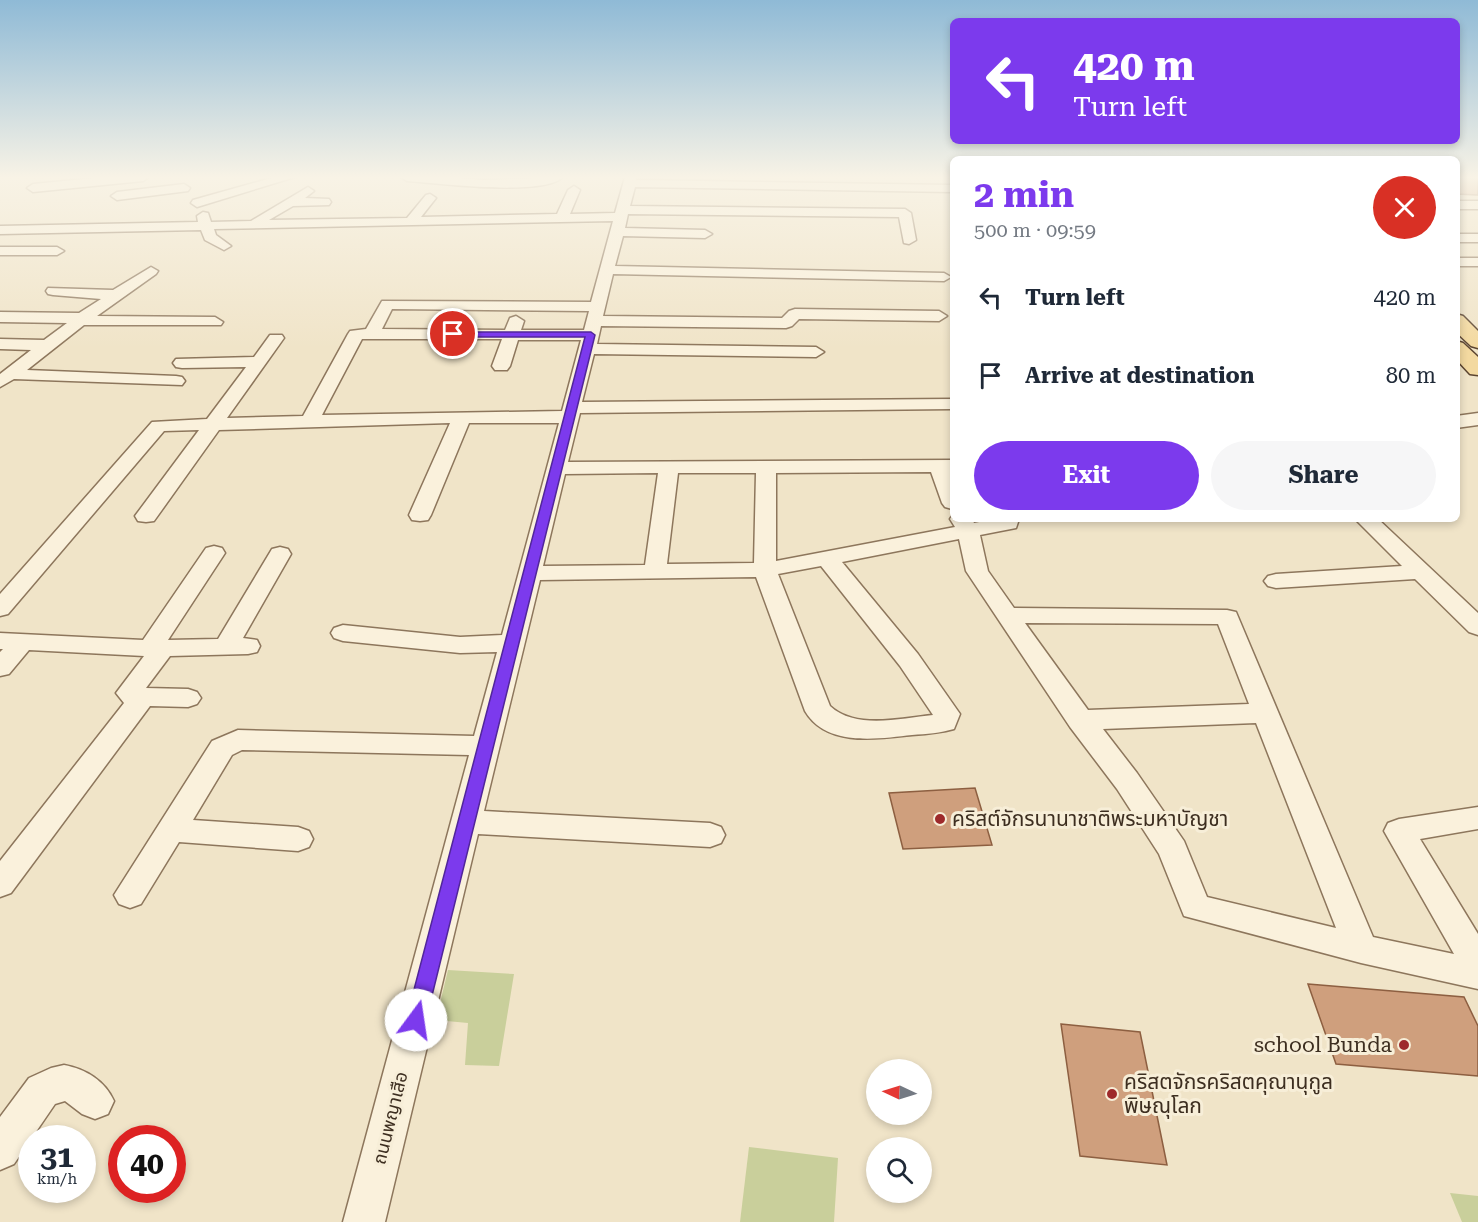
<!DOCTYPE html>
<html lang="en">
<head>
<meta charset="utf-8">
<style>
  body { margin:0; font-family:"Roboto Serif","Noto Sans Thai",serif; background:#f6f6f7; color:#1f2937; height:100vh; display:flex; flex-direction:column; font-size:22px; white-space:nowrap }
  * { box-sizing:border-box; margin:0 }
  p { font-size:20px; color:#747a83 }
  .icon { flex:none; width:33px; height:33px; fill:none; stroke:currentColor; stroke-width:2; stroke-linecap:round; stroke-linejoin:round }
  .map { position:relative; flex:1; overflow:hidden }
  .sheet { position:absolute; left:950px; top:156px; width:510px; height:366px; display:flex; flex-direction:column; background:#fff; border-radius:9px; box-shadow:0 3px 9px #0003 }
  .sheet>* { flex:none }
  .guide { position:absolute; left:950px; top:18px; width:510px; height:126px; border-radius:9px; box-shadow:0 3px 9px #0003; background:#7c3aed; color:#fff; overflow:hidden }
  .needle { width:39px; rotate:274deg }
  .fabs { position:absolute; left:866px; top:1059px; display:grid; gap:12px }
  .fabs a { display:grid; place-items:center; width:66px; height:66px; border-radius:50%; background:#fff; box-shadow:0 3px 9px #0003; font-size:30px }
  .speed { position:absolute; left:18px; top:1125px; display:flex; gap:12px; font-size:30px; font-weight:700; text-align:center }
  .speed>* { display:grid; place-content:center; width:78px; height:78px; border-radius:50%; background:#fff; box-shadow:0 3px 9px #0003; line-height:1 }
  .speed small { font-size:15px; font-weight:400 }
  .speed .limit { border:9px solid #d22; background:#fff; color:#111 }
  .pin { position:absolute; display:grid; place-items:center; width:51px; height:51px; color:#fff; margin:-26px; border:3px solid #fff; border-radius:50%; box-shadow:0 2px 6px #0007 }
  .me { position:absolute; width:66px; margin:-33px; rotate:14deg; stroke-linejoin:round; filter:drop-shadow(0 0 4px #0008) }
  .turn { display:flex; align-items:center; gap:21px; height:126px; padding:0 24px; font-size:27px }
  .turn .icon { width:78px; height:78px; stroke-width:2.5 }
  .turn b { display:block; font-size:42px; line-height:51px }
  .round { display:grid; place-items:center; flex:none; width:63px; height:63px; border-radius:32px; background:#f6f6f7 }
  .summary { display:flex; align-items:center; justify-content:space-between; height:102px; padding:0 24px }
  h1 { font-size:36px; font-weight:700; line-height:45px; color:#7c3aed }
  .action { display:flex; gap:12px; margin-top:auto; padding:12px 24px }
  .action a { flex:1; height:69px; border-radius:36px; background:#7c3aed; color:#fff; font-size:24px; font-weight:700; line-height:69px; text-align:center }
  .action a+a { background:#f6f6f7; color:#1f2937 }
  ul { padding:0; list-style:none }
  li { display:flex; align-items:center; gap:18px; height:78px; padding:0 24px }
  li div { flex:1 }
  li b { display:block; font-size:22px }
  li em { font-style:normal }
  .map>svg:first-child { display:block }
</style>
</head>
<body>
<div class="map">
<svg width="1478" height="1222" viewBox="0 0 1478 1222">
  <rect width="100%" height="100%" fill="#f0e4c8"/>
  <g fill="#c9cf9b">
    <path d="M 448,970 L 514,974 L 499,1066 L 465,1065 L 468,1023 L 436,1020 Z"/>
    <path d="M 749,1147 L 838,1158 L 834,1222 L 740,1222 Z"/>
    <path d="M 1450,1193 L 1478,1196 L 1478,1222 L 1462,1222 Z"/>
  </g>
  <g fill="#cf9f7d" stroke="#8d5f41" stroke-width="1.5">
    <path d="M 1456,177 L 1478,177 L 1478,195 L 1456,194 Z"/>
    <path d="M 975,788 L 992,845 L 903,849 L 889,793 Z"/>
    <path d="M 1308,984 L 1464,997 L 1478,1026 L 1478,1076 L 1336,1064 Z"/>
    <path d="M 1061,1024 L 1140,1032 L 1167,1165 L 1080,1156 Z"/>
  </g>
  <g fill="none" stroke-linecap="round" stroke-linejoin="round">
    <defs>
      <g id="minor">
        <path d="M 105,177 L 149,177 L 143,181 L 33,192 L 27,188 L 33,184 Z"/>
        <path d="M 275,177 L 295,177 L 197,207 L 191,203 L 193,200 Z"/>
        <path d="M 401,177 L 448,177 L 484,180 L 563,177 C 543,197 437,183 407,181 Z"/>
        <path d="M 625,177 L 637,177 L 636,180 L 952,185 L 952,192 L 635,187 L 630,206 L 905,209 L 911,213 L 916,240 L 909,244 L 904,243 L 899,217 L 628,214 L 625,228 L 705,230 L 712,234 L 705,238 L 623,236 L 615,266 L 944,273 L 951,277 L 944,281 L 613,274 L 603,316 L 782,318 L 789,311 L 795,309 L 939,311 L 947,316 L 939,321 L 799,319 L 792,326 L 786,328 L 601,326 L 597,344 L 816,347 L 824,352 L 816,357 L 594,354 L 582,402 L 952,399 L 952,409 L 580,413 L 568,462 L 952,460 L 952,509 L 945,507 L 942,503 L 931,472 L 776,473 L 776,561 L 955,527 L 950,519 L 952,516 L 952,519 L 972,519 L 974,523 L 995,519 L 1019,519 L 1016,528 L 980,535 L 988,571 L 1014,608 L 1227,610 L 1236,612 L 1373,937 L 1454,954 L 1384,831 L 1388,823 L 1399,819 L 1478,807 L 1478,829 L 1420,839 L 1478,934 L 1478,989 L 1361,963 L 1184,916 L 1159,854 L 1117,789 L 1070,727 L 966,571 L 959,539 L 842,562 L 918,654 L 960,714 L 954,729 C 940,733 927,734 912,735 C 877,739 826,747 805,711 L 756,577 L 540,580 L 484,811 L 710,823 L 721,827 L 725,835 L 721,843 L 710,847 L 478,834 L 385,1222 L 343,1222 L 469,755 L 242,750 L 232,755 L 193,820 L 298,827 L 309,831 L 313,839 L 309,847 L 298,851 L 179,842 L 141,904 L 130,908 L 119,904 L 114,895 L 212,741 L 238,730 L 474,736 L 497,652 L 460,653 L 343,641 L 334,638 L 331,633 L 334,628 L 343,625 L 460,637 L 502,635 L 559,423 L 469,423 L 431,515 L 428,520 L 420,521 L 412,520 L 409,515 L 450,423 L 219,430 L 154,521 L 146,522 L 138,521 L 135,516 L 199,430 L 164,431 L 8,614 L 0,616 L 0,594 L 152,422 L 207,419 L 246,367 L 182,368 L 176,367 L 173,363 L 176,359 L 254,357 L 270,335 L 282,335 L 284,338 L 227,418 L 303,416 L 348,334 L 350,331 L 366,329 L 382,301 L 591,302 L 613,221 L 214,229 L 216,235 L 231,246 L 224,250 L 205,240 L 201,230 L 0,234 L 0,226 L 198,222 L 197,216 L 203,212 L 208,213 L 211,222 L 251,221 L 308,187 L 314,191 L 305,198 L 329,199 L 331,202 L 329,205 L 293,206 L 269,220 L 407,218 L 426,195 L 430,194 L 436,198 L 421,217 L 557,214 L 568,190 L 574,186 L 580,190 L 570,214 L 615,213 ZM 392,309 L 589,311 L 584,330 L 521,330 L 524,321 L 516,316 L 510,318 L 505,330 L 382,329 ZM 362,339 L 502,339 L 492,366 L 495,370 L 507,370 L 510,366 L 518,340 L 581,340 L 562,411 L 322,415 ZM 658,473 L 645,565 L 543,566 L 565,474 ZM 678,473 L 756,473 L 754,563 L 667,564 ZM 821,566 L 900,666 L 933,715 C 901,718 856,730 830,706 L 778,574 ZM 1025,623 L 1218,624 L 1249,704 L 1088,710 ZM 1256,723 L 1336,928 L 1207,897 L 1184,841 L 1137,773 L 1103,729 Z"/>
        <path d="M 184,184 L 190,188 L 188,191 L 117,200 L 111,196 L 117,192 Z"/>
        <rect x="1456" y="201" width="22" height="8"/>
        <rect x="1456" y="234" width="22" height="8"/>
        <path d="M 0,247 L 57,247 L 64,251 L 57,255 L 0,255 Z"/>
        <rect x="1456" y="258" width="22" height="8"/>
        <path d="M 151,267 L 158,271 L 156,274 L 97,316 L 215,317 L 223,322 L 221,325 L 84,325 L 27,370 L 176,376 L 182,377 L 185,381 L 182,385 L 14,379 L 0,387 L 0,374 L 31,350 L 0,349 L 0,339 L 44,340 L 67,323 L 0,322 L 0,312 L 79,313 L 101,299 L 53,295 L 48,294 L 46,291 L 48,288 L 113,290 Z"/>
        <path d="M 1478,413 L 1478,425 L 1456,428 L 1456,416 Z"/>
        <path d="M 1355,519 L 1378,519 L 1478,613 L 1478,635 L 1469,632 L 1415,579 L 1276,588 L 1268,586 L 1264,581 L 1268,576 L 1276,574 L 1402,566 Z"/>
        <path d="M 214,546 L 222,548 L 225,553 L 168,640 L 218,639 L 272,549 L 280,547 L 288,549 L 291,554 L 243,638 L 257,640 L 260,646 L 257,652 L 248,654 L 170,656 L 146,688 L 188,689 L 197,692 L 201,698 L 197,704 L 188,707 L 150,706 L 11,893 L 0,897 L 0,861 L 124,703 L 116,693 L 144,656 L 29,650 L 9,674 L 0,676 L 0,652 L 3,649 L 0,649 L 0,633 L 143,640 L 206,548 Z"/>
        <path d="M 64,1065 C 86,1069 105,1081 114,1101 L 108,1114 L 95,1119 L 82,1114 L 65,1101 L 55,1104 L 14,1164 L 0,1170 L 0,1117 L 29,1078 L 51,1068 Z"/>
      </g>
      <g id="major">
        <path d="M 1456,314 L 1463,316 L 1478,331 L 1478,348 L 1471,346 L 1456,332 Z"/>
        <path d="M 1456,341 L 1463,343 L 1478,357 L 1478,375 L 1470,374 L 1456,359 Z"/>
      </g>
    </defs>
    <use href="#minor" stroke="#8d765c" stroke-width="3"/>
    <use href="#major" stroke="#5b4430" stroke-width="3"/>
    <use href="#minor" fill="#faf1dc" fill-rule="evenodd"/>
    <use href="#major" fill="#f3d9a0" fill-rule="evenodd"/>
  </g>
  <linearGradient id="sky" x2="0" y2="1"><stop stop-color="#8fbad6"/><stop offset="0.51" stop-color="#f8f3e6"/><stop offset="1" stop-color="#f8f3e6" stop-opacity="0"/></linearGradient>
  <rect width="1478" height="348" fill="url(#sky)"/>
  <path fill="#7c3aed" stroke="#51269a" stroke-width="1.5" d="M 591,332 L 595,335 L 426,1020 L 423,1026 L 416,1029 L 409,1026 L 406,1020 L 585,337 L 453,337 L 449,334 L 453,332 Z"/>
  <g fill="#9e2a2b" stroke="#f7eed8" stroke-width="2">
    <circle cx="940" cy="819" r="6"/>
    <circle cx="1404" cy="1045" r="6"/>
    <circle cx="1112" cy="1094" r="6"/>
  </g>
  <g text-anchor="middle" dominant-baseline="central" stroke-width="6" stroke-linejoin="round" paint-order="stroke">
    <g font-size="18" fill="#3d2e20" stroke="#f7eed8">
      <text transform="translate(390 1118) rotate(-76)">ถนนพญาเสือ</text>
    </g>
    <g font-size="21" fill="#3d2e20" stroke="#f7eed8" text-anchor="start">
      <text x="952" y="819">คริสต์จักรนานาชาติพระมหาบัญชา</text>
      <text x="1392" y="1045" text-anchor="end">school Bunda</text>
      <text x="1124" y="1082">คริสตจักรคริสตคุณานุกูล<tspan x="1124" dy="24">พิษณุโลก</tspan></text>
    </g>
  </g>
</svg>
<div class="fabs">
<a><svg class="needle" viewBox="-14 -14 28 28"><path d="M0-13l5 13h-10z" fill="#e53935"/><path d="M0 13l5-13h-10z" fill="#747a83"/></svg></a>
<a><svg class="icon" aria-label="search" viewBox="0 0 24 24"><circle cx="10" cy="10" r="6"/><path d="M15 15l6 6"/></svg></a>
</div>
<div class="speed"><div>31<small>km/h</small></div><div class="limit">40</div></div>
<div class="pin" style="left:453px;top:334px;background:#d93025"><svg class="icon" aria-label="arrive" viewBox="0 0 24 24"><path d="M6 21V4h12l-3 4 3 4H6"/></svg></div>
<svg class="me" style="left:416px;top:1020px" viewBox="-20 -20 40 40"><circle r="19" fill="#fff"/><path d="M0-13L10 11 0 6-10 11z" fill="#7c3aed"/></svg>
<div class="guide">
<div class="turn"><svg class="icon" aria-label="left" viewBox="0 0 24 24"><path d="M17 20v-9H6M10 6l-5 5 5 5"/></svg><div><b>420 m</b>Turn left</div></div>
</div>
<section class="sheet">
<div class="summary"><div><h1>2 min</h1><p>500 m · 09:59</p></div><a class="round" style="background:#d93025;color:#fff"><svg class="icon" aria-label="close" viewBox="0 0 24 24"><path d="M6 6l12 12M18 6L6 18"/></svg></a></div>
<ul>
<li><svg class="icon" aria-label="left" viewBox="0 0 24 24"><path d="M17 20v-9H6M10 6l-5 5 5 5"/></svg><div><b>Turn left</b></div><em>420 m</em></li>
<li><svg class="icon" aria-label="arrive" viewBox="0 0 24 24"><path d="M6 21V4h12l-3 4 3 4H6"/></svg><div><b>Arrive at destination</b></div><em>80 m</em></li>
</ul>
<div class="action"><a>Exit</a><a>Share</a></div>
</section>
</div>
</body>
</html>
